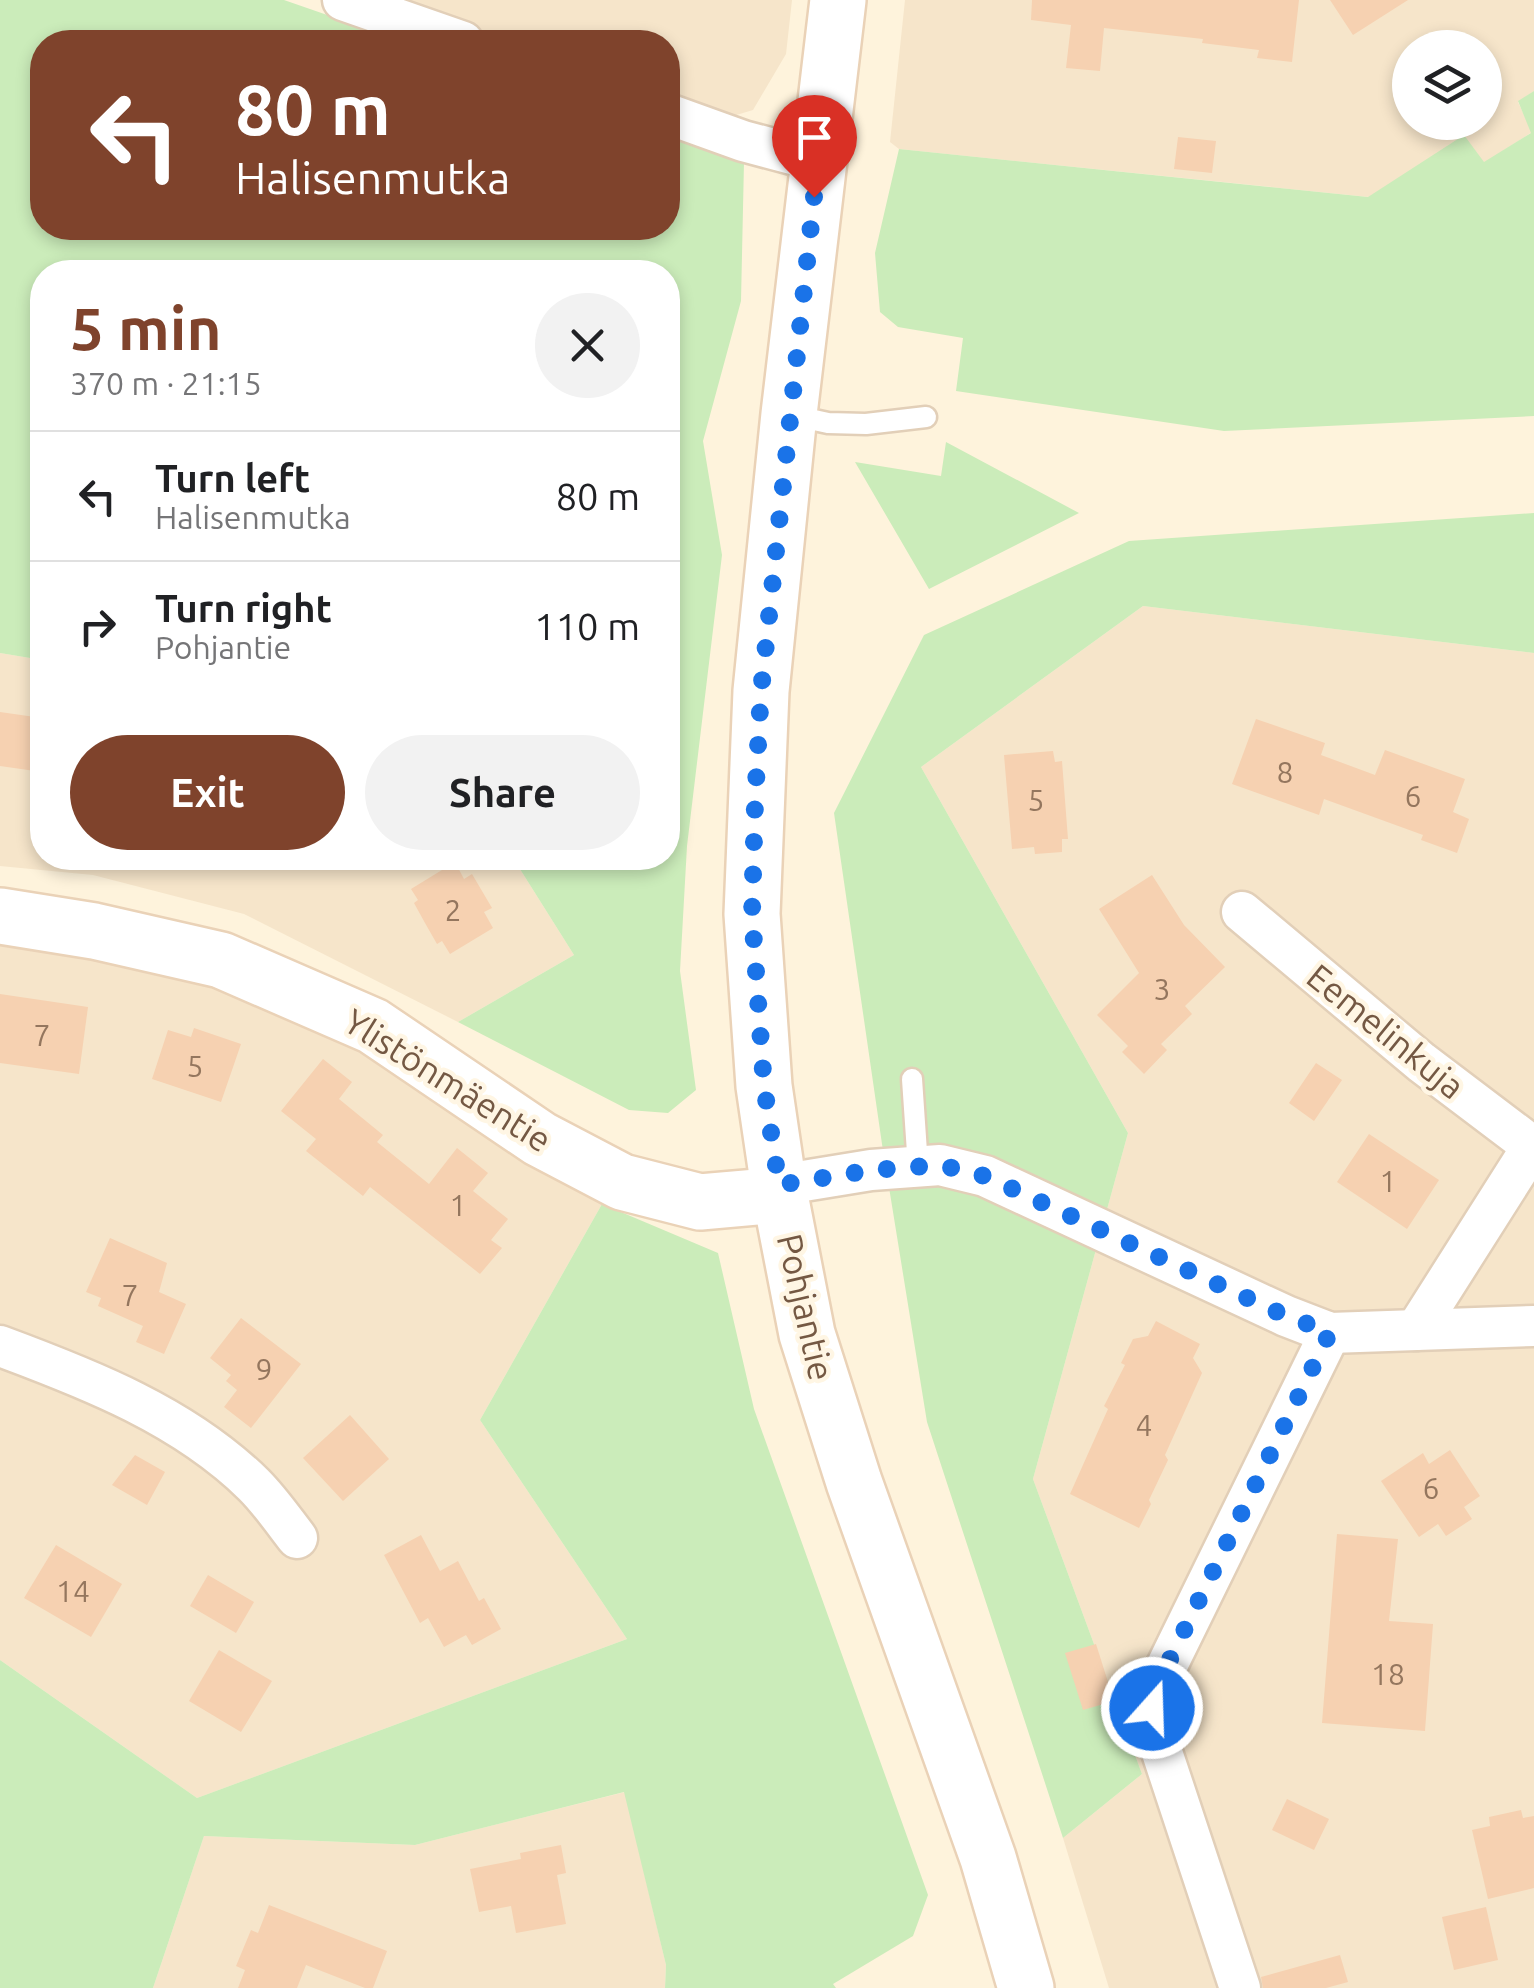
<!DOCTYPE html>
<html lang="en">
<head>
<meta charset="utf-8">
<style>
  body { margin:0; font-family:Ubuntu,sans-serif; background:#f2f2f2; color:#202124; height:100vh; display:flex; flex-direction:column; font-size:38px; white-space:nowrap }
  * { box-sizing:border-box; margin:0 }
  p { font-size:32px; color:#757577 }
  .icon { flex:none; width:55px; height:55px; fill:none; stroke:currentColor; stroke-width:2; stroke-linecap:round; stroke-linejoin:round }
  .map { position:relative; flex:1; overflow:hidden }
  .details { position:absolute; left:30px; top:260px; width:650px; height:610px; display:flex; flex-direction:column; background:#fff; border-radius:40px; box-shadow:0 5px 15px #0003 }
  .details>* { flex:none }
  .top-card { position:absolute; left:30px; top:30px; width:650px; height:210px; border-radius:40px; box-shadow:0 5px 15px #0003; background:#7f432c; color:#fff; overflow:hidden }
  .controls { position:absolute; left:1392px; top:30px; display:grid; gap:20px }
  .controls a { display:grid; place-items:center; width:110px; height:110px; border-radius:50%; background:#fff; box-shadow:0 5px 15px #0003; font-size:50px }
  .pin { position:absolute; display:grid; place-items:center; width:85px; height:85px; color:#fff; margin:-102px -42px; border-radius:50% 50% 50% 0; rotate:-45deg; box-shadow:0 0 10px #0007 }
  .pin .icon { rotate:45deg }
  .me { position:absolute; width:110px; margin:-55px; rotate:20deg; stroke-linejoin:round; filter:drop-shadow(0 0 8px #0008) }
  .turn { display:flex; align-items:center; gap:35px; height:210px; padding:0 40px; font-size:45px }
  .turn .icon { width:130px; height:130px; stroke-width:2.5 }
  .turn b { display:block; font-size:70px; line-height:85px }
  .round { display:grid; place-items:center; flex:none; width:105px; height:105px; border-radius:52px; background:#f2f2f2 }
  .summary { display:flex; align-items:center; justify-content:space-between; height:170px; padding:0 40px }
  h1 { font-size:60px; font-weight:600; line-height:75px; color:#7f432c }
  .action { display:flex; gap:20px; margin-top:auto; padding:20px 40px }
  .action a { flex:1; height:115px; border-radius:60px; background:#7f432c; color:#fff; font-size:40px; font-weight:600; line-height:115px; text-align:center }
  .action a+a { background:#f2f2f2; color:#202124 }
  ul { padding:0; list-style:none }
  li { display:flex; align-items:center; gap:30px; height:130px; padding:0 40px; border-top:2px solid #e0e0e0 }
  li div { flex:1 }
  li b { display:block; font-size:38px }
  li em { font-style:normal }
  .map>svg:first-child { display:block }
</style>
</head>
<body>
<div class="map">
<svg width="1534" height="1988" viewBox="0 0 1534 1988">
  <rect width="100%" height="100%" fill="#fef3dc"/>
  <g fill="#f6e5ca" fill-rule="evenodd">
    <path d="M 392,0 L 792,0 L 786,54 L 753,110 L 723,119 L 668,99 L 668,42 L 510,42 Z"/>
    <path d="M 905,0 L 1534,0 L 1534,91 L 1518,102 L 1532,132 L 1484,163 L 1464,136 L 1369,197 L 899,149 L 890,142 ZM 1410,48 L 1485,48 L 1485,122 L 1410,122 Z"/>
    <path d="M 1143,606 L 1534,653 L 1534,1988 L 1109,1988 L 1063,1838 L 1142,1774 L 1033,1479 L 1128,1133 L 921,767 Z"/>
    <path d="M 0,653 L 42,660 L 42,858 L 513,858 L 574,955 L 458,1022 L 244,914 L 93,875 L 0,866 Z"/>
    <path d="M 0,941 L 216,982 L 377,1055 L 602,1204 L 480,1420 L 627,1639 L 197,1798 L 0,1660 Z"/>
    <path d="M 625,1792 L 666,1965 L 665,1988 L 153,1988 L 204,1836 L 415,1845 Z"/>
  </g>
  <g fill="#cbecba">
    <path d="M 0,0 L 284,0 L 405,42 L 42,42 L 42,228 L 668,228 L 668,135 L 744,162 L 741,301 L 703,441 L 722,555 L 687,846 L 680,971 L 696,1090 L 668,1113 L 629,1110 L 458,1022 L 574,955 L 513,858 L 668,858 L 668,272 L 42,272 L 42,660 L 0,653 Z"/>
    <path d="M 1534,91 L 1534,416 L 1224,431 L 956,391 L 963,338 L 898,327 L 880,312 L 875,253 L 899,149 L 1368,197 L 1464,135 L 1484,162 L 1531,133 L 1518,101 Z"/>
    <path d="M 946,442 L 1079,513 L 929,589 L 855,462 L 941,476 Z"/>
    <path d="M 1534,513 L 1534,653 L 1143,606 L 921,767 L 1128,1133 L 1033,1479 L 1142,1774 L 1063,1838 L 927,1422 L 882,1144 L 834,813 L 924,635 L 1129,541 Z"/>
    <path d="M 602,1204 L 718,1253 L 754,1409 L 928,1895 L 913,1936 L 833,1984 L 836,1988 L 665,1988 L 666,1965 L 624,1792 L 415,1845 L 204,1836 L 153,1988 L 0,1988 L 0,1660 L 197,1798 L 627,1639 L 480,1420 Z"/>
  </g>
  <g fill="#f6d1b1">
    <path d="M 1032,0 L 1299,0 L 1292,62 L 1257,58 L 1259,50 L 1202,43 L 1203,39 L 1104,28 L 1100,71 L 1066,68 L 1071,25 L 1031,20 Z"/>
    <path d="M 1330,0 L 1408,0 L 1353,35 Z"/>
    <path d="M 1178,137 L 1216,141 L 1212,173 L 1174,169 Z"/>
    <path d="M 0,712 L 42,718 L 42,772 L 0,766 Z"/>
    <path d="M 1256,719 L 1325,743 L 1321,755 L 1375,775 L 1385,750 L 1465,779 L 1453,812 L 1469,819 L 1457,853 L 1421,840 L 1423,835 L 1324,799 L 1319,815 L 1232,784 Z"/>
    <path d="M 1053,751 L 1055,762 L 1062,761 L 1068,839 L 1062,839 L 1062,852 L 1035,854 L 1034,847 L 1012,849 L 1004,755 Z"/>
    <path d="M 455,862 L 464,879 L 472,874 L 492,908 L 484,912 L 493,928 L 450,954 L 442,941 L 437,944 L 425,923 L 414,903 L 418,900 L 411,889 Z"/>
    <path d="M 1152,875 L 1184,925 L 1225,967 L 1185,1006 L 1192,1014 L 1161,1044 L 1167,1050 L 1144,1074 L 1122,1052 L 1128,1046 L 1097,1015 L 1139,973 L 1099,909 Z"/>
    <path d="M 0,994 L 88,1007 L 79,1074 L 0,1063 Z"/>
    <path d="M 194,1028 L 241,1044 L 221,1102 L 152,1079 L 168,1030 L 191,1037 Z"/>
    <path d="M 323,1059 L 352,1082 L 339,1099 L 383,1135 L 377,1142 L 429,1184 L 457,1148 L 488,1173 L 473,1191 L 508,1219 L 491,1240 L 502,1248 L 480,1274 L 370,1187 L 363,1196 L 306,1151 L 316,1139 L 281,1111 Z"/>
    <path d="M 1316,1063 L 1342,1080 L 1314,1121 L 1289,1103 Z"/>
    <path d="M 1369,1134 L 1439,1180 L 1407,1229 L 1337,1182 Z"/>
    <path d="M 110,1238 L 167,1263 L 159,1292 L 186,1304 L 164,1354 L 136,1342 L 143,1326 L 98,1306 L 101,1298 L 86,1292 Z"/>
    <path d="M 241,1318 L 301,1364 L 251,1428 L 224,1407 L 237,1390 L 226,1381 L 231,1375 L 210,1358 Z"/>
    <path d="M 1156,1321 L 1200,1344 L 1193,1358 L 1202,1373 L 1165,1455 L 1168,1460 L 1149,1500 L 1151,1504 L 1139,1528 L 1070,1494 L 1108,1409 L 1104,1406 L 1125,1365 L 1121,1363 L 1133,1339 L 1148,1336 Z"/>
    <path d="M 350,1415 L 389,1459 L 343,1501 L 303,1458 Z"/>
    <path d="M 1450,1450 L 1480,1496 L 1464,1507 L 1472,1519 L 1446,1536 L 1438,1524 L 1419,1537 L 1381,1481 L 1423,1453 L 1429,1464 Z"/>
    <path d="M 135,1455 L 165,1472 L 147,1505 L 112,1485 Z"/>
    <path d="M 1337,1534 L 1398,1539 L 1389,1621 L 1433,1624 L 1425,1731 L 1322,1723 Z"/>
    <path d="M 421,1535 L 440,1571 L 458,1561 L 479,1601 L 484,1598 L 501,1629 L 472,1645 L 466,1635 L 444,1647 L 428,1618 L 420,1623 L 384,1555 Z"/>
    <path d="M 56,1545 L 122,1584 L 91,1637 L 24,1598 Z"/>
    <path d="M 208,1575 L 254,1602 L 236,1633 L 190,1606 Z"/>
    <path d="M 1096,1644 L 1114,1701 L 1083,1710 L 1065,1653 Z"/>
    <path d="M 219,1650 L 272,1681 L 241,1732 L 189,1701 Z"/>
    <path d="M 1287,1799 L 1329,1819 L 1314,1850 L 1272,1830 Z"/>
    <path d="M 1521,1810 L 1523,1818 L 1534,1816 L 1534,1888 L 1488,1899 L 1472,1830 L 1490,1826 L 1489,1817 Z"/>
    <path d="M 561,1845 L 566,1873 L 557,1875 L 566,1924 L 516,1933 L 511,1906 L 479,1912 L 470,1869 L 521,1859 L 520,1853 Z"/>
    <path d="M 269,1905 L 387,1951 L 373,1988 L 365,1988 L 306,1965 L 297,1988 L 238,1988 L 245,1970 L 236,1966 L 251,1930 L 258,1933 Z"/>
    <path d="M 1486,1907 L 1498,1960 L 1454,1970 L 1442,1917 Z"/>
    <path d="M 1340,1955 L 1348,1982 L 1326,1988 L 1263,1988 L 1261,1977 Z"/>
  </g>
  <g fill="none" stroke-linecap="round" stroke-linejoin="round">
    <defs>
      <g id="lane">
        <path d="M 791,415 L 828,423 L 866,424 L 926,417"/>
        <path d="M 912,1079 L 918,1167"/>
      </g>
      <g id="street">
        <path d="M 343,0 L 463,42"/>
        <path d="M 668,114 L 743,141 L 818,161"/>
        <path d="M 1242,912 L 1421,1062 L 1532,1146"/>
        <path d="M 779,1185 L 871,1170 L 940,1165 L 985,1176 L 1286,1316 L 1330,1333 L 1534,1326"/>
        <path d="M 1416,1330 L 1534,1144"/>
        <path d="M 0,1346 C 89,1379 184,1416 254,1485 C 270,1501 283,1520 297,1538"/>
        <path d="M 1240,1988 L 1154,1728 L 1152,1707 L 1156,1688 L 1330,1333"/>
      </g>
      <g id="secondary">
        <path d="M 838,0 L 789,414 L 761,691 L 752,914 L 764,1086 L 780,1195 L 807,1334 L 854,1482 L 988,1858 L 1026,1988"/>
        <path d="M 0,916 L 94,931 L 221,960 L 373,1026 L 540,1139 L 622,1182 L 700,1202 L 780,1195"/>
      </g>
    </defs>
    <use href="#lane" stroke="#e2cfb8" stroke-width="25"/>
    <use href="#street" stroke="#e2cfb8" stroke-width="45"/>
    <use href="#secondary" stroke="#ead2b7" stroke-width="60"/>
    <use href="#lane" stroke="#fff" stroke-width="20"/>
    <use href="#street" stroke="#fff" stroke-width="40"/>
    <use href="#secondary" stroke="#fff" stroke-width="55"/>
  </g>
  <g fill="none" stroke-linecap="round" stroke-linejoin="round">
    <path stroke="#1a73e8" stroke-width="18" stroke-dasharray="0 32.4" d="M 814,197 L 761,691 L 755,802 L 752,914 L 764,1086 L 779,1185 L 872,1170 L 940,1165 L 985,1176 L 1286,1316 L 1330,1332 L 1156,1688 L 1152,1708"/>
  </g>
  <g text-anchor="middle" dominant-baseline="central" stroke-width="9" stroke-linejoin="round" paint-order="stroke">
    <g font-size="30" fill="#94765e">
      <text x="1285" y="772">8</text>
      <text x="1413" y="796">6</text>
      <text x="1036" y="800">5</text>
      <text x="453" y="910">2</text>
      <text x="1162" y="989">3</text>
      <text x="42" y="1035">7</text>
      <text x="195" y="1066">5</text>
      <text x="1388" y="1181">1</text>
      <text x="458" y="1205">1</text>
      <text x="130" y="1295">7</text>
      <text x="264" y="1369">9</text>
      <text x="1144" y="1425">4</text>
      <text x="1431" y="1488">6</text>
      <text x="73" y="1591">14</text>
      <text x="1388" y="1674">18</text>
    </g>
    <g font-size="35" fill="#745843" stroke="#fff6e4">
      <text transform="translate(1386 1031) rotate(39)">Eemelinkuja</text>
      <text transform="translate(448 1080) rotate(32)">Ylistönmäentie</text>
      <text transform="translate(806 1307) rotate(77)">Pohjantie</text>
    </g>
  </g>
</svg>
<div class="controls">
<a><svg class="icon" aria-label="layers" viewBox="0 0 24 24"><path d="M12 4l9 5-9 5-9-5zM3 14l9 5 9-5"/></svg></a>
</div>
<div class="pin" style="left:814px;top:197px;background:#d93025"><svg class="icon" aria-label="arrive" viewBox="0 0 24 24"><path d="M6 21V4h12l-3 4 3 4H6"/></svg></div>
<svg class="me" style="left:1152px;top:1708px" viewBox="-20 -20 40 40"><circle r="17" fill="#1a73e8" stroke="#fff" stroke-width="3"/><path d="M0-11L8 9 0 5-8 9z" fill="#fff"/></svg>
<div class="top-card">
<div class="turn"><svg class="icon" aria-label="left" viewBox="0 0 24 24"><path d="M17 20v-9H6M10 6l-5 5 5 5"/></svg><div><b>80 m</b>Halisenmutka</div></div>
</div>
<section class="details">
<div class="summary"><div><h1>5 min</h1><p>370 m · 21:15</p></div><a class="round"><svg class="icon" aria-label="close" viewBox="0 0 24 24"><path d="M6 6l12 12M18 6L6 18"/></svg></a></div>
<ul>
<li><svg class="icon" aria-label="left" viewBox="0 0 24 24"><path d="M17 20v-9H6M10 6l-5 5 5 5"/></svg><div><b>Turn left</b><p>Halisenmutka</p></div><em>80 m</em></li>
<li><svg class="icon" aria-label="right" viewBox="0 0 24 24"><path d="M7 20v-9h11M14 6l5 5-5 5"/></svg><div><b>Turn right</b><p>Pohjantie</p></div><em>110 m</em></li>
</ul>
<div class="action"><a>Exit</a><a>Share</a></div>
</section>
</div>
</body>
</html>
